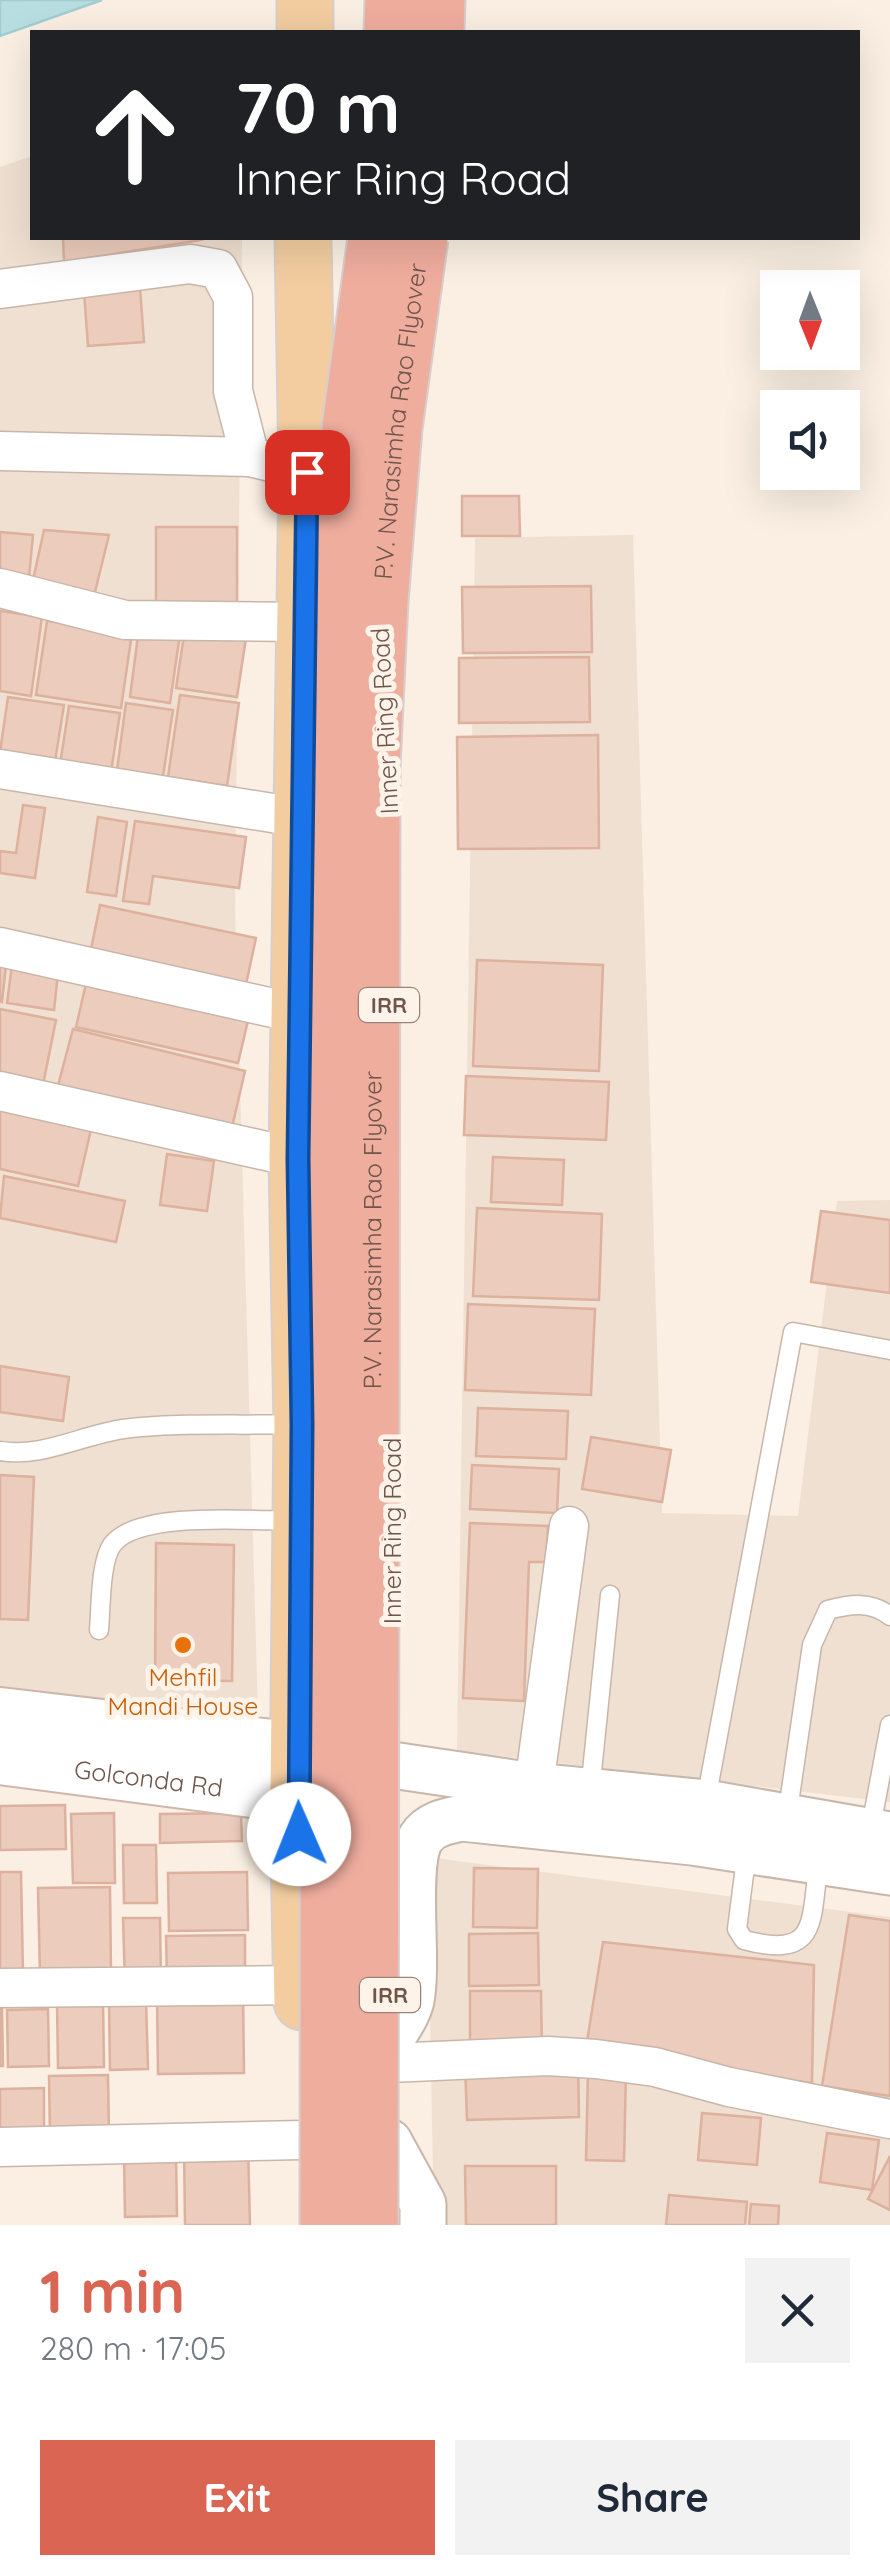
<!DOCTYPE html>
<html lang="en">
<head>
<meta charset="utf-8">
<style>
  body { margin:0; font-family:Quicksand,sans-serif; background:#f2f2f3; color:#1f2937; height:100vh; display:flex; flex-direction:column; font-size:38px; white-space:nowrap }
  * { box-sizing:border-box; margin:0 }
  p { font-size:32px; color:#747a83 }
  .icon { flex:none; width:55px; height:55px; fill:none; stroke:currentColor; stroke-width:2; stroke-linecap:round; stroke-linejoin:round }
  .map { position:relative; height:2225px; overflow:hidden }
  .sheet { display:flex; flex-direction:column; background:#fff; flex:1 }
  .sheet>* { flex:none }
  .guide { position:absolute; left:30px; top:30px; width:830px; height:210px; border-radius:0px; box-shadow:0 10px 40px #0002; background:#202124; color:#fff; overflow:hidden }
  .needle { width:65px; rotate:179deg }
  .tools { position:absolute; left:760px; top:270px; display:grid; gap:20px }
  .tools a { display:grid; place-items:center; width:100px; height:100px; border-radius:0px; background:#fff; box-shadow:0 10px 40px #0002; font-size:50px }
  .pin { position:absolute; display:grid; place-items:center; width:85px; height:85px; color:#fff; margin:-42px; border-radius:20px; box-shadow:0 5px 15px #0006 }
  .me { position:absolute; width:110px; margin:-55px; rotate:359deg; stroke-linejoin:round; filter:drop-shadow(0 0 8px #0008) }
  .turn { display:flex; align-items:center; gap:35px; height:210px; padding:0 40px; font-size:45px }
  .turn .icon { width:130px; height:130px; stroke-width:2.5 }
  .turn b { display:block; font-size:70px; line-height:85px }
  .round { display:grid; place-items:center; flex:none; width:105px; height:105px; border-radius:0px; background:#f2f2f3 }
  .headline { display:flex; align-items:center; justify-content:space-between; height:170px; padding:0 40px }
  h1 { font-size:60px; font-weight:800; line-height:75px; color:#d96552 }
  .button { display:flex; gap:20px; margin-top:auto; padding:20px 40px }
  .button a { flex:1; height:115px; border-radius:0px; background:#d96552; color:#fff; font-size:40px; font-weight:800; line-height:115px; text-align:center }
  .button a+a { background:#f2f2f3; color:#1f2937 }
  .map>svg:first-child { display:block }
</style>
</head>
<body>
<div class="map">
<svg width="890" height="2225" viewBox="0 0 890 2225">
  <rect width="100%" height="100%" fill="#faefe2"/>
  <g fill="#f0e0d1">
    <path d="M 32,156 L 32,238 L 242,238 L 235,911 L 258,1715 L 0,1688 L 0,167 Z"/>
    <path d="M 633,535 L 662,1513 L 798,1516 L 837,1201 L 890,1200 L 890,1802 L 457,1751 L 475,538 Z"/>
    <path d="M 427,1857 L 890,1917 L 890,2225 L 434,2225 Z"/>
  </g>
  <path fill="#b9dee1" stroke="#a0ced2" stroke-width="2.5" d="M 0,0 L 102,0 L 0,36 Z"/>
  <g fill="#ecccbc" stroke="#ddb19e" stroke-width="2.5">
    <path d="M 63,238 L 199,238 L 201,240 L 64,262 Z"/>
    <path d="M 140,288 L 144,342 L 88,346 L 84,292 Z"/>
    <path d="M 462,496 L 519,496 L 520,536 L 462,536 Z"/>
    <rect x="156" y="527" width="81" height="89"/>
    <path d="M 44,530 L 109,535 L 93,600 L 31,589 Z"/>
    <path d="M 0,532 L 33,535 L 28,588 L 0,586 Z"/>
    <path d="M 591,586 L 592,652 L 463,653 L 462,587 Z"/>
    <path d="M 0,611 L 42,617 L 31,696 L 0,691 Z"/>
    <path d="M 47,621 L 132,633 L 121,708 L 36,695 Z"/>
    <path d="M 139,628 L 180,634 L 170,703 L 130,697 Z"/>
    <path d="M 185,629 L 246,638 L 237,697 L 176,688 Z"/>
    <path d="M 589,657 L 590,722 L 459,723 L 459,658 Z"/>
    <path d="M 180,695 L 239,703 L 227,786 L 168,777 Z"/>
    <path d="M 8,697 L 64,705 L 54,768 L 0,752 Z"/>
    <path d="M 126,703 L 173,710 L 162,783 L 116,777 Z"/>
    <path d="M 69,706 L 120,713 L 110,779 L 59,771 Z"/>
    <path d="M 598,735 L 599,848 L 458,849 L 457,737 Z"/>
    <path d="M 23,805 L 45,808 L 35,878 L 0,873 L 0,851 L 16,853 Z"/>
    <path d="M 98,817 L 127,822 L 116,896 L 87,892 Z"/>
    <path d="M 135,821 L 246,837 L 239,888 L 153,876 L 149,904 L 123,901 Z"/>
    <path d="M 100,905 L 256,938 L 243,998 L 88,964 Z"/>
    <path d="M 0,955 L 7,956 L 2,1002 L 0,1001 Z"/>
    <path d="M 477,960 L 603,965 L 599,1071 L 473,1066 Z"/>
    <path d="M 59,964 L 54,1010 L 7,1003 L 12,965 Z"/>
    <path d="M 88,975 L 250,1012 L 238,1063 L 76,1027 Z"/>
    <path d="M 0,1009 L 56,1020 L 43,1085 L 0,1077 Z"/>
    <path d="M 73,1029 L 245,1071 L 230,1136 L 56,1093 Z"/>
    <path d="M 466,1076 L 609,1082 L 606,1140 L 464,1135 Z"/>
    <path d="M 0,1105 L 92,1125 L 78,1186 L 0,1169 Z"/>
    <path d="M 167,1154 L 214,1161 L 207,1211 L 160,1205 Z"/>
    <path d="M 493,1157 L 564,1160 L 562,1205 L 491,1202 Z"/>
    <path d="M 4,1176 L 125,1201 L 116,1242 L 0,1218 Z"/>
    <path d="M 477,1208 L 602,1214 L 599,1300 L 473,1296 Z"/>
    <path d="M 821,1211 L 890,1220 L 890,1293 L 811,1282 Z"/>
    <path d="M 468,1304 L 595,1309 L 591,1395 L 465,1390 Z"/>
    <path d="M 0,1366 L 69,1377 L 63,1421 L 0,1412 Z"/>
    <path d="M 478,1408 L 568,1411 L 566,1459 L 476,1456 Z"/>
    <path d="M 591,1437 L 671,1450 L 662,1502 L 582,1489 Z"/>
    <path d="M 472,1465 L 559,1469 L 557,1513 L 470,1509 Z"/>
    <path d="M 0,1475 L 34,1477 L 28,1620 L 0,1619 Z"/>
    <path d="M 470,1523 L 548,1526 L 546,1562 L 529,1562 L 524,1701 L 463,1698 Z"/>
    <path d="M 156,1543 L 234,1545 L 232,1681 L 155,1680 Z"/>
    <path d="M 65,1805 L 66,1849 L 0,1850 L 0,1806 Z"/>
    <path d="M 114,1813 L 115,1883 L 73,1883 L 71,1814 Z"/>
    <path d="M 241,1813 L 242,1841 L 160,1843 L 160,1814 Z"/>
    <path d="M 123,1845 L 156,1845 L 157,1903 L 124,1903 Z"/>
    <path d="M 474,1868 L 538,1869 L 537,1928 L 473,1927 Z"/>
    <path d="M 0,1872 L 21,1872 L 23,1975 L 0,1976 Z"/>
    <path d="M 247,1872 L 248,1930 L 169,1931 L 168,1873 Z"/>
    <path d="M 110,1887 L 111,1975 L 40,1976 L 38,1888 Z"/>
    <path d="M 849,1915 L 890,1921 L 890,2096 L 822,2086 Z"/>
    <path d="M 123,1918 L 160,1918 L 161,1982 L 125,1983 Z"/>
    <path d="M 538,1933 L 539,1985 L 469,1986 L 469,1934 Z"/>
    <path d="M 245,1935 L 245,1978 L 167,1979 L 166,1936 Z"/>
    <path d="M 603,1942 L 814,1965 L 812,2083 L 585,2054 Z"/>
    <path d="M 470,1991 L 541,1991 L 542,2055 L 470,2056 Z"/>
    <path d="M 243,1992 L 244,2073 L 158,2074 L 157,1994 Z"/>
    <path d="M 109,1999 L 146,1999 L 148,2069 L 110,2070 Z"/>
    <path d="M 103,2001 L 104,2067 L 58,2068 L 57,2002 Z"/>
    <path d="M 0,2007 L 2,2007 L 3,2066 L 0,2066 Z"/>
    <path d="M 48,2009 L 49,2066 L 8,2067 L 7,2010 Z"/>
    <path d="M 578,2060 L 579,2117 L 467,2120 L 465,2063 Z"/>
    <path d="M 588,2071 L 626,2072 L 624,2161 L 586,2160 Z"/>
    <path d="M 108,2075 L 109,2133 L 50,2134 L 49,2076 Z"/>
    <path d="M 44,2088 L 44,2137 L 0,2138 L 0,2089 Z"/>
    <path d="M 702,2113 L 761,2118 L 757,2165 L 698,2160 Z"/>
    <path d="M 827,2133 L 879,2140 L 872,2190 L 820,2182 Z"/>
    <path d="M 248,2145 L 250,2225 L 185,2225 L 184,2146 Z"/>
    <path d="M 176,2154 L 177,2216 L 125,2217 L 124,2155 Z"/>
    <path d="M 890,2156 L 890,2210 L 868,2199 Z"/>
    <path d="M 465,2166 L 556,2166 L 556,2225 L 466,2225 Z"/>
    <path d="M 669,2195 L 747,2202 L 745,2225 L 666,2225 Z"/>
    <path d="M 751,2204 L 779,2206 L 778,2225 L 749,2225 Z"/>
  </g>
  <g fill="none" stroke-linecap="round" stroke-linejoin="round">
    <defs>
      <g id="service">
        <path d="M 0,1451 C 42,1458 82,1435 123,1429 C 179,1422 239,1426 296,1424"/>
        <path d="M 99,1630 C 101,1608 100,1562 112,1545 C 137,1510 254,1521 295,1521"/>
        <path d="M 590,1791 L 610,1595"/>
        <path d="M 706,1800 L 793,1332 L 890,1350"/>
        <path d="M 787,1817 L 812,1645 L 828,1610 C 851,1604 871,1601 890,1616"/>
        <path d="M 870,1832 L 890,1725"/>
        <path d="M 747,1851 L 737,1929 L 744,1940 C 820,1960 810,1921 819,1861"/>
      </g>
      <g id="minor">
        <path d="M 0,289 L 190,264 L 218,269 L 233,297 L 233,391 L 250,457"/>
        <path d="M 0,451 L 250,457 L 307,471"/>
        <path d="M 0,588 L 125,620 L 303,622"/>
        <path d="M 0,769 L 303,818"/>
        <path d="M 0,947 L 300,1014"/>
        <path d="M 0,1091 L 297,1158"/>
        <path d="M 534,1786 L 569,1526"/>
        <path d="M 0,1988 L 302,1985"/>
        <path d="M 389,2063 L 548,2056 L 596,2059 L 655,2067 L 729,2087 L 890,2119"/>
        <path d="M 0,2147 L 302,2140"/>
      </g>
      <g id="tertiary">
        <path d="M 392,1765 L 534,1786 L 706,1803 L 890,1835"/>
        <path d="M 389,2042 C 397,2029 408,2014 411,2000 C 419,1960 404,1866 421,1838 C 430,1824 447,1821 462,1818 L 692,1842 L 890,1872"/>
        <path d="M 389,2142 L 423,2204 L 423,2225"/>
      </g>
      <g id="secondary">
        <path d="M 0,1714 L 298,1749"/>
        <path id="s1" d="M 0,1758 L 298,1797"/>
      </g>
      <g id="primary">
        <path d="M 305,32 L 305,0"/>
        <path d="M 302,2002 L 298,1797 L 302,1424 L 297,1158 L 307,471 L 303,238"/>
      </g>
      <g id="motorway">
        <path d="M 392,32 L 393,0"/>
        <path d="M 436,32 L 437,0"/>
      </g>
    </defs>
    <use href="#service" stroke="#c9b6aa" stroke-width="21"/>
    <use href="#minor" stroke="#c9b6aa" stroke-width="41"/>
    <use href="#tertiary" stroke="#c9b6aa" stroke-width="49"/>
    <use href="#secondary" stroke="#ceb7aa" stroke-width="56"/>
    <use href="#primary" stroke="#d7cfcd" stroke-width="59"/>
    <use href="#motorway" stroke="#d7cfcd" stroke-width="59"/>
    <use href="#service" stroke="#fff" stroke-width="18"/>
    <use href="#minor" stroke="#fff" stroke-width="38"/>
    <use href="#tertiary" stroke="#fff" stroke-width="45"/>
    <use href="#secondary" stroke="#fff" stroke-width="52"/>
    <use href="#primary" stroke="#f3cda0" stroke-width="55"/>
    <use href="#motorway" stroke="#efad9e" stroke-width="55"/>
    <defs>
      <g id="motorway-bridge">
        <path d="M 328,2225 L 329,767 L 335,596 L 351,420 L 376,238"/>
        <path id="s2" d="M 370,2225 L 372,766 L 380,601 L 394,428 L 420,238"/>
      </g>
    </defs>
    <use href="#motorway-bridge" stroke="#d7cfcd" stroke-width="59" stroke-linecap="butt"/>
    <use href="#motorway-bridge" stroke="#efad9e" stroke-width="55"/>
  </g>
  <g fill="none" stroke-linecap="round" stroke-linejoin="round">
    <defs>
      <path id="route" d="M 299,1834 L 302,1424 L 298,1158 L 307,472"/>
    </defs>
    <use href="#route" stroke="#114b97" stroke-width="25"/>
    <use href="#route" stroke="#1a73e8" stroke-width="18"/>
  </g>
  <circle fill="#e8710a" stroke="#fdf3e8" stroke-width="4" cx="183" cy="1645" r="10"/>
  <g text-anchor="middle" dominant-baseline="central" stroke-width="10" stroke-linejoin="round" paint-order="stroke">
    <g fill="#fdf3e8" stroke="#9a847a" stroke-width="2.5">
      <rect x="359" y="988" width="60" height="34" rx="8"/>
      <rect x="360" y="1978" width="60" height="34" rx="8"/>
    </g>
    <g font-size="22" font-weight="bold" fill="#6f554b">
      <text x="389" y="1005">IRR</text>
      <text x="390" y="1995">IRR</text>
    </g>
    <g font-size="25" fill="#6f554b" stroke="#fdf3e8">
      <text stroke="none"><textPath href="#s2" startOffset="1805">P.V. Narasimha Rao Flyover</textPath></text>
      <text transform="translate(384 721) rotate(-93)">Inner Ring Road</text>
      <text stroke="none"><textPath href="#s2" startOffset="995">P.V. Narasimha Rao Flyover</textPath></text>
      <text transform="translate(391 1531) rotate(-90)">Inner Ring Road</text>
      <text stroke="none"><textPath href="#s1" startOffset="150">Golconda Rd</textPath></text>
    </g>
    <g font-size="25" fill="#c56008" stroke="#fdf3e8">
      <text x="183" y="1676">Mehfil<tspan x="183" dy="29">Mandi House</tspan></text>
    </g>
  </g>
</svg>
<div class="tools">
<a><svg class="needle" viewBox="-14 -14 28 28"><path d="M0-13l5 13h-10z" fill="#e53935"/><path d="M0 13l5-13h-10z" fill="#747a83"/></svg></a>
<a><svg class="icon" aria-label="sound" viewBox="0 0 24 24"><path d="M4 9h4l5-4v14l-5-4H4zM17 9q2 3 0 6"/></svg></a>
</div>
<div class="pin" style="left:307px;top:472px;background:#d93025"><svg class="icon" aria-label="arrive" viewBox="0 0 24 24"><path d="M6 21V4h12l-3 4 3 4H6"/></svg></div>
<svg class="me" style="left:299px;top:1834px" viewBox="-20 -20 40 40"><circle r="19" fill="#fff"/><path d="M0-13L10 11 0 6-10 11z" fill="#1a73e8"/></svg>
<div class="guide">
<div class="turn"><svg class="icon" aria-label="ahead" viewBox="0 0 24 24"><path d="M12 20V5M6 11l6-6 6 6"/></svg><div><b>70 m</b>Inner Ring Road</div></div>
</div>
</div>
<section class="sheet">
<div class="headline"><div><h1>1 min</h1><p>280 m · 17:05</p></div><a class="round"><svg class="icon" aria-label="close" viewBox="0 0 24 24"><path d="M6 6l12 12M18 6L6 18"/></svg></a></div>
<div class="button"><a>Exit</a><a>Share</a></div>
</section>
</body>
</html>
